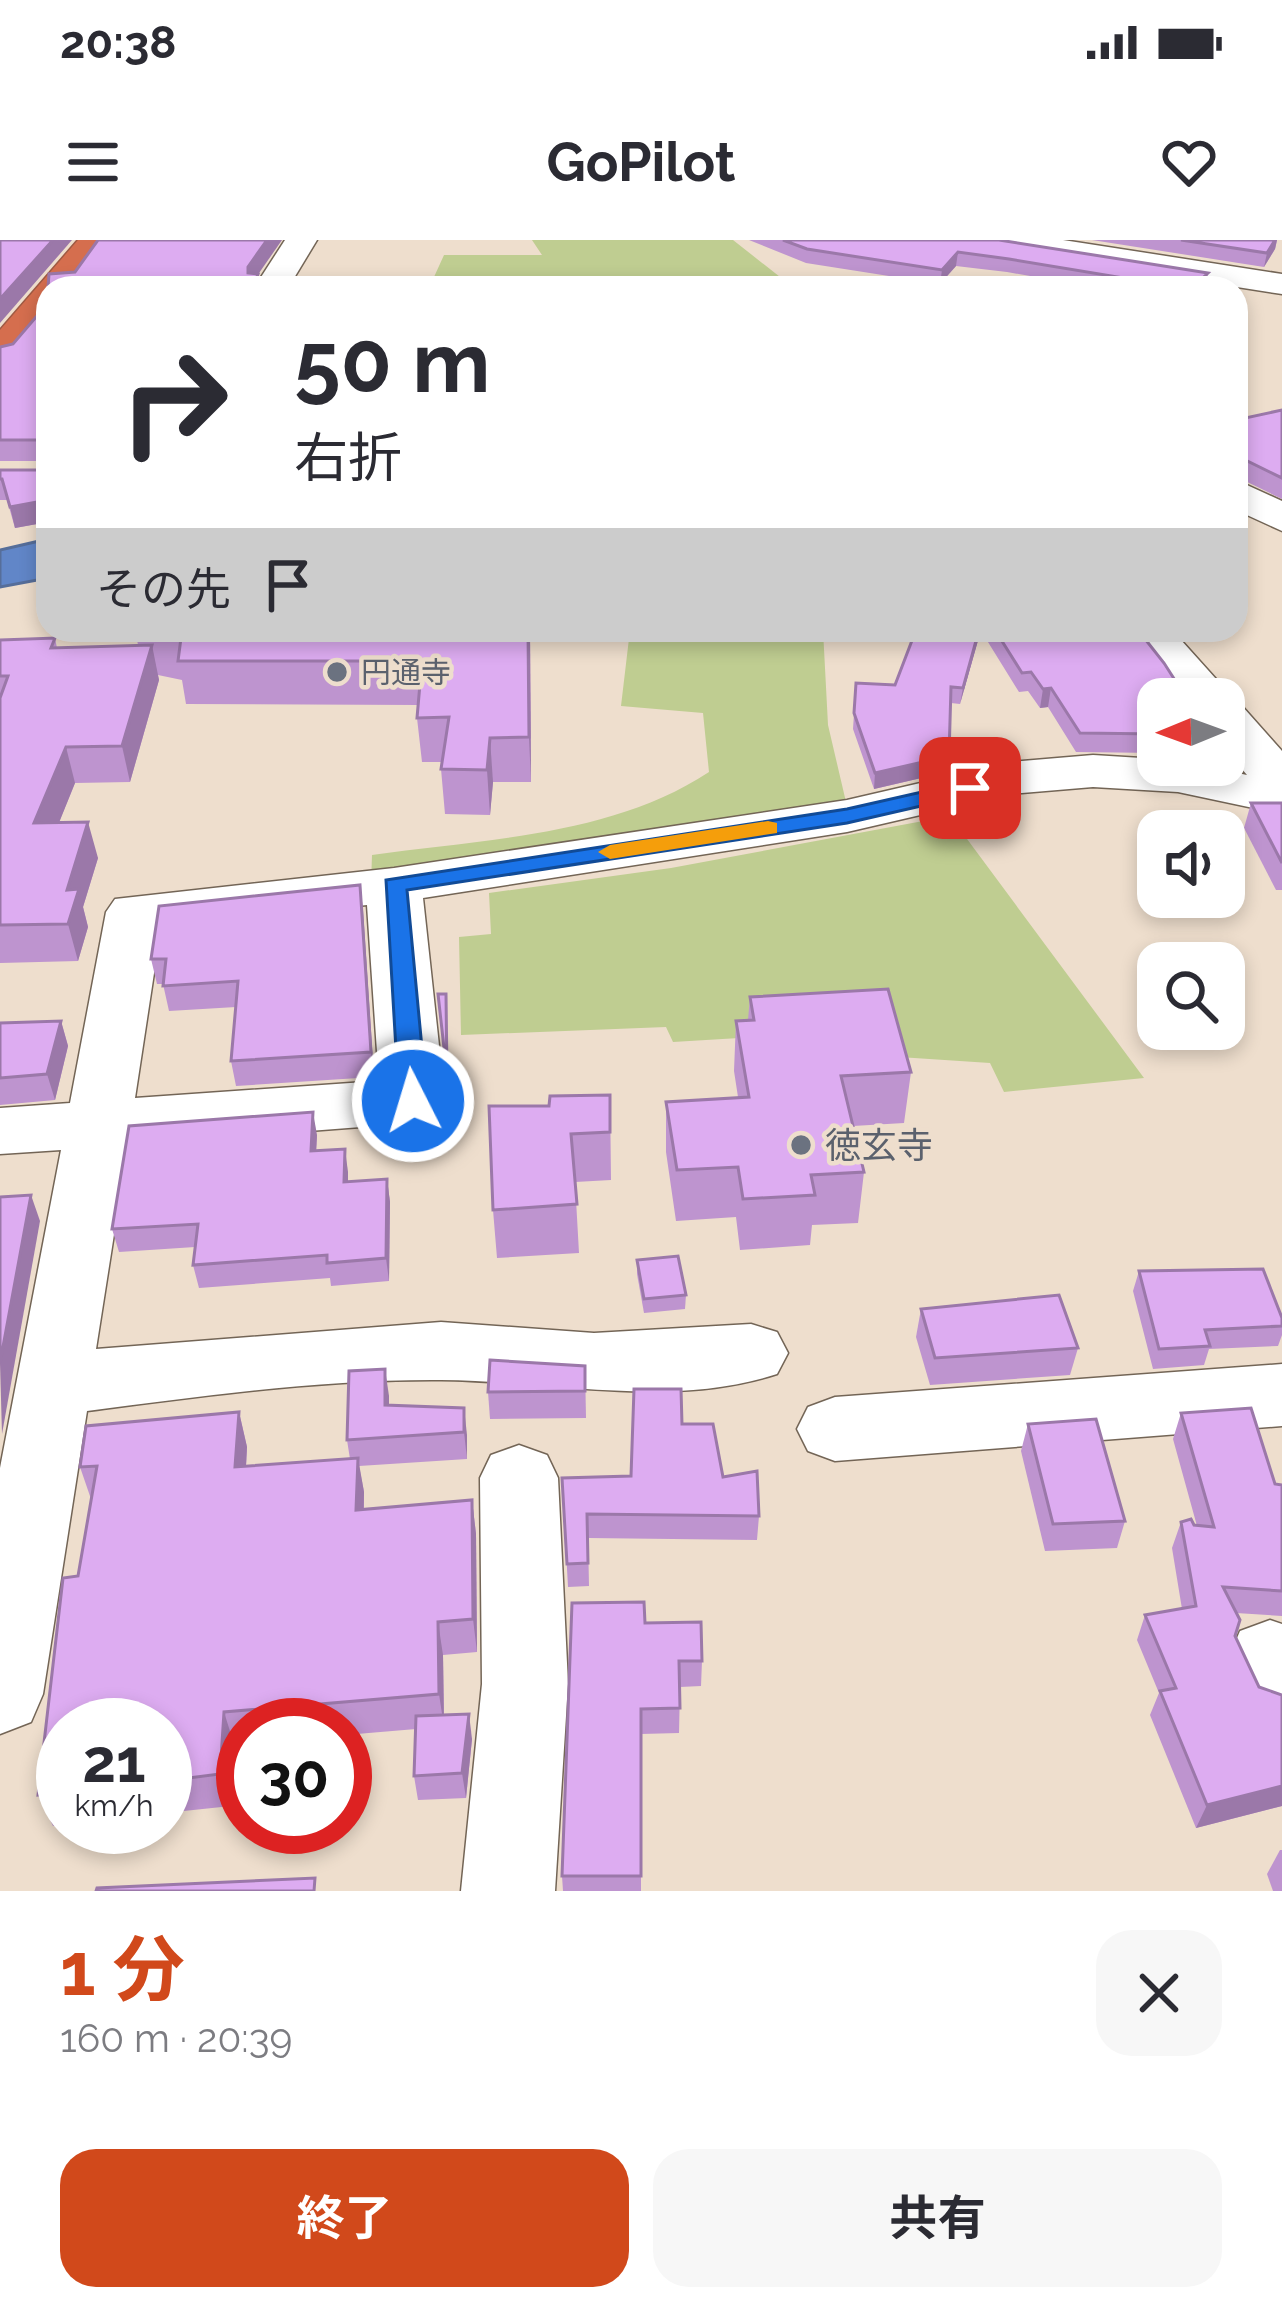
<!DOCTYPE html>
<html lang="ja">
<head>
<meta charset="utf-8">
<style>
  body { margin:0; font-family:Raleway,"Noto Sans JP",sans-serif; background:#f7f7f7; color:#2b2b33; height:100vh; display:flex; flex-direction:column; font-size:45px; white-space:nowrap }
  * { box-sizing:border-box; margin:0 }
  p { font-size:39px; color:#7c7c81 }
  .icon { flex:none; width:66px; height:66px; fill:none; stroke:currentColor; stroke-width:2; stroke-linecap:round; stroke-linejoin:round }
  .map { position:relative; height:1651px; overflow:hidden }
  .side { display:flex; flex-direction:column; background:#fff; flex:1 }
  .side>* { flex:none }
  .top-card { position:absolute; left:36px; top:36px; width:1212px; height:366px; border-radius:36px; box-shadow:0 6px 18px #0003; background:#fff; color:#2b2b33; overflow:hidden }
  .needle { width:78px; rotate:269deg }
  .fabs { position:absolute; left:1137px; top:438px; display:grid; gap:24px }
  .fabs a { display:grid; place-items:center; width:108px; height:108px; border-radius:24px; background:#fff; box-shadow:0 6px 18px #0003; font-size:60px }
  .speed { position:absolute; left:36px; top:1458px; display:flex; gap:24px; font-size:60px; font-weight:700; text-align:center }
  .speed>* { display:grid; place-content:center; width:156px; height:156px; border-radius:50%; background:#fff; box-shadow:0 6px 18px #0003; line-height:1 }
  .speed small { font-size:30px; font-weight:400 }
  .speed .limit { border:18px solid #d22; background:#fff; color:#111 }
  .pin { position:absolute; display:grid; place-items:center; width:102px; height:102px; color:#fff; margin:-51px; border-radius:24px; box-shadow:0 6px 18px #0006 }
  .me { position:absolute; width:132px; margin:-66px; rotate:355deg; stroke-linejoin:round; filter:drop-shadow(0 0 9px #0008) }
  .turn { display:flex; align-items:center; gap:42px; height:252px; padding:0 60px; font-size:54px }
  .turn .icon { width:156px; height:156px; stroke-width:2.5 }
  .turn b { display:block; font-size:84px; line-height:102px }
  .then { display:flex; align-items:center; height:114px; padding:0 60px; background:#0003; gap:24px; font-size:45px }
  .round { display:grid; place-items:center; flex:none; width:126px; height:126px; border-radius:36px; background:#f7f7f7 }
  .headline { display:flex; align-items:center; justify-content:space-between; height:204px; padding:0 60px }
  h1 { font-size:72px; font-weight:700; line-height:90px; color:#d1491b }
  .primary-button { display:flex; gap:24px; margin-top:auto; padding:24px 60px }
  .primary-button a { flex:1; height:138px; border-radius:36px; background:#d1491b; color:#fff; font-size:48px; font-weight:700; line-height:138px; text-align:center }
  .primary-button a+a { background:#f7f7f7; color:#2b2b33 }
  .status { display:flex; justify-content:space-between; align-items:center; height:84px; padding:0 60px; background:#fff; direction:ltr }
  .status svg { height:33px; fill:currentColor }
  header { display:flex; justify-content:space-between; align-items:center; height:156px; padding:0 60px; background:#fff; font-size:54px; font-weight:700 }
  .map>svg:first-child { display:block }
</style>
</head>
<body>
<div class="status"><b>20:38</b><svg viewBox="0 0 49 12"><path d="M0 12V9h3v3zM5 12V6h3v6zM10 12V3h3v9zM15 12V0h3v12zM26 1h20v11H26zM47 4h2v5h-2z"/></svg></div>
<header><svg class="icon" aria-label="menu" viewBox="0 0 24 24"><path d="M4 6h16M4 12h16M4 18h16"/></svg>GoPilot<svg class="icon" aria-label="heart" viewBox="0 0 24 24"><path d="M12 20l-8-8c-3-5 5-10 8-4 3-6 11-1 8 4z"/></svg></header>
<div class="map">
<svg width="1282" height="1651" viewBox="0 0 1282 1651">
  <rect width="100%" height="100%" fill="#eedecd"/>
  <g fill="#bfcd91">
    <path d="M 532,0 L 733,0 L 794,48 L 429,48 L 444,15 L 542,15 Z"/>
    <path d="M 630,390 L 823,390 L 828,485 L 846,562 L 371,644 L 372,615 C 484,599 612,596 709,532 L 703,473 L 621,466 Z"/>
    <path d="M 950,576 L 1144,838 L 1004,852 L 990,823 L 899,817 L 892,789 L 673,802 L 666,787 L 461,795 L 459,697 L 491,694 L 489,653 L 671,628 Z"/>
  </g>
  <path fill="#6186c8" stroke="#566e9a" stroke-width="3" d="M 48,299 L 48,338 L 0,347 L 0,310 Z"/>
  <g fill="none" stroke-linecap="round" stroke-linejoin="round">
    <defs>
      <g id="minor">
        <path d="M 285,0 L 317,0 L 288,48 L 254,48 Z"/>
        <path d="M 984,0 L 1063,0 L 1282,34 L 1282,54 L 1000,10 Z"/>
        <path d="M 1236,240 L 1282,261 L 1282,291 L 1236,270 Z"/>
        <path d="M 1123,390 L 1172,390 L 1225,449 L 1230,463 L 1242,466 L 1282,511 L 1282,574 L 1178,552 L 1093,547 L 1011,554 L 847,592 L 423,658 L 445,861 L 436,877 L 413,883 L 128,905 L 96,1109 L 441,1082 L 594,1093 L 751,1084 L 777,1092 L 788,1113 L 777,1134 C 669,1169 552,1141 441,1140 C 324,1139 203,1156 87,1171 L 43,1454 L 31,1482 L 0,1494 L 0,1228 L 61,910 L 0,914 L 0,868 L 70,863 L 106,672 L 115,659 L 394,628 L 847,560 L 1011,522 L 1093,515 L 1158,519 L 1158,525 L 1200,525 L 1247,535 L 1224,508 L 1224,459 L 1181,459 ZM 367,665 L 379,841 L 135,858 L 161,687 Z"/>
        <path d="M 1282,1124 L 1282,1186 L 835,1221 L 808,1211 L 797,1189 L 808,1167 L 835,1157 Z"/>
        <path d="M 519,1205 L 547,1215 L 558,1238 L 568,1444 L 555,1651 L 461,1651 L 482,1444 L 480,1238 L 491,1215 Z"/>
        <path d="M 1270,1380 L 1282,1384 L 1282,1481 L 1252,1469 L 1228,1419 L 1240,1391 Z"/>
      </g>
      <path id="highway" d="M 78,0 L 113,0 L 75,48 L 48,48 L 48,81 L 14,121 L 0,125 L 0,90 Z"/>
    </defs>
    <use href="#minor" stroke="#736556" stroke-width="3"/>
    <use href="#highway" stroke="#9f5a43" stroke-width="3"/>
    <use href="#minor" fill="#fff" fill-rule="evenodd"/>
    <use href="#highway" fill="#d56e4e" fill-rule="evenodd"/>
  </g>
  <g fill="#be94cf">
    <path d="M 749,0 L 999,0 L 1208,33 L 1204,48 L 1098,48 L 1007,32 L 956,26 L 940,44 L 806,23 Z"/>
    <path d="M 1092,0 L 1277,0 L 1275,9 L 1264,27 Z"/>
    <path d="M 48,63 L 48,282 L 15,288 L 7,260 L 0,260 L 0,230 L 46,230 L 46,221 L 0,221 L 0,107 L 13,104 Z"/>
    <path d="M 1282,170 L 1282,259 L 1239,238 L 1239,256 L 1236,269 L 1236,175 L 1241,179 Z"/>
    <path d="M 135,390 L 530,390 L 531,542 L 493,542 L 490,575 L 445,574 L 441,529 L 442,522 L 422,522 L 417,478 L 419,465 L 186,464 L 182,440 L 158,435 L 159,440 L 130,542 L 75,543 L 59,582 L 98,618 L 83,667 L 88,687 L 78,721 L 0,723 L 0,400 L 55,398 L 57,408 L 138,405 Z"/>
    <path d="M 916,390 L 981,390 L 960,464 L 951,463 L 947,532 L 874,549 L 853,489 L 856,443 L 895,445 Z"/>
    <path d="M 983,390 L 1137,390 L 1158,459 L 1158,513 L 1076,512 L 1048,467 L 1040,468 L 1028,451 L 1019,452 L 983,394 Z"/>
    <path d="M 1177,390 L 1224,390 L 1222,396 L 1188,401 Z"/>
    <path d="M 1251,563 L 1282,563 L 1282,650 L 1276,650 L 1244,588 Z"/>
    <path d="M 360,645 L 374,837 L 236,846 L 231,821 L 236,767 L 169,771 L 163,744 L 157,744 L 151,719 Z"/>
    <path d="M 750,757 L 911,832 L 904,883 L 853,886 L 864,932 L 858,983 L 812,985 L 810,1005 L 740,1010 L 736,977 L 676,981 L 666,912 L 666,862 L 738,857 L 734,831 L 736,781 L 748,780 Z"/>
    <path d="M 61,781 L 68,806 L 55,860 L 0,865 L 0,783 Z"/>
    <path d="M 610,855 L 611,940 L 575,942 L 579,1013 L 497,1018 L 493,970 L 549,866 Z"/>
    <path d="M 317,895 L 316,911 L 345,909 L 348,942 L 387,939 L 390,962 L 389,1041 L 331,1046 L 330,1038 L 199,1048 L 193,1025 L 195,1007 L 119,1012 L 112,989 Z"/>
    <path d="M 637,1020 L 686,1055 L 685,1069 L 644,1073 L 637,1034 Z"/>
    <path d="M 1139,1031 L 1282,1078 L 1282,1095 L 1278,1106 L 1209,1109 L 1204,1125 L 1153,1129 L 1133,1051 Z"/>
    <path d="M 921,1069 L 1078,1108 L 1070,1135 L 930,1145 L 916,1097 Z"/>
    <path d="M 585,1126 L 586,1178 L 490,1179 L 488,1152 Z"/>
    <path d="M 385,1129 L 389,1165 L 464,1168 L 467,1219 L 359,1226 L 364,1252 L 364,1270 L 472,1260 L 476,1294 L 477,1412 L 443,1415 L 444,1475 L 472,1499 L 466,1558 L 418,1560 L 414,1536 L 416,1489 L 345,1495 L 345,1485 L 243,1485 L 243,1503 L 234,1504 L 231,1566 L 165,1573 L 165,1485 L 63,1485 L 63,1585 L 53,1586 L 38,1555 L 91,1259 L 80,1227 L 239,1172 L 247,1207 L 246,1227 L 350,1219 L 347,1200 Z"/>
    <path d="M 1181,1173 L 1275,1244 L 1282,1245 L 1282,1376 L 1236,1373 L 1235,1396 L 1259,1447 L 1282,1455 L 1282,1566 L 1196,1588 L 1150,1475 L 1159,1453 L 1137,1400 L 1145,1375 L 1182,1369 L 1172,1308 L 1181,1282 L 1197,1286 L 1173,1199 Z"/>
    <path d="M 682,1184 L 723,1237 L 759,1276 L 757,1300 L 588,1298 L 589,1346 L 568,1347 L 562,1238 L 631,1236 Z"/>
    <path d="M 1028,1184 L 1125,1281 L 1117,1308 L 1045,1311 L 1021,1211 Z"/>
    <path d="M 645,1383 L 702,1421 L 701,1446 L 680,1447 L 679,1493 L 641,1494 L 641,1651 L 563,1651 L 562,1636 Z"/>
    <path d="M 1280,1610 L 1282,1610 L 1282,1651 L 1273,1651 L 1267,1634 Z"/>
  </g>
  <g fill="#9b78a9">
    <path d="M 53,0 L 72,0 L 0,83 L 0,59 Z"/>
    <path d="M 267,0 L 282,0 L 250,46 L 248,27 Z"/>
    <path d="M 1275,0 L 1277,0 L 1275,9 L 1264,27 L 1267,13 Z"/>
    <path d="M 958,12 L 956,26 L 940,44 L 942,30 Z"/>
    <path d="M 1208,33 L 1204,48 L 1192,48 Z"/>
    <path d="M 48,260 L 48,282 L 15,288 L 10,267 Z"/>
    <path d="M 528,390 L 530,390 L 531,542 L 529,497 Z"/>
    <path d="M 979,390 L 981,390 L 960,464 L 963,448 Z"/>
    <path d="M 1191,390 L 1224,390 L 1222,396 L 1188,401 Z"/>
    <path d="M 152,405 L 159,440 L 130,542 L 122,506 Z"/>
    <path d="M 1051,448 L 1048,467 L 1040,468 L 1043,449 Z"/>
    <path d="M 490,498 L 493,542 L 490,575 L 487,530 Z"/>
    <path d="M 66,507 L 75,543 L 44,620 L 34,583 Z"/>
    <path d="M 949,516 L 947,532 L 874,549 L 875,533 Z"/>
    <path d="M 88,582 L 98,618 L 83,667 L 88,687 L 78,721 L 68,684 L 67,650 Z"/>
    <path d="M 360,645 L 363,670 L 374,837 L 371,812 Z"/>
    <path d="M 61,781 L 68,806 L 55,860 L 47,834 Z"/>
    <path d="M 313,872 L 317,895 L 315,934 L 311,911 Z"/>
    <path d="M 345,909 L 348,932 L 348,965 L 344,942 Z"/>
    <path d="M 387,939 L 390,962 L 389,1041 L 386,1018 Z"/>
    <path d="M 31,955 L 40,981 L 2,1194 L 0,1123 Z"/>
    <path d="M 385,1129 L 389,1156 L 389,1192 L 385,1165 Z"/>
    <path d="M 464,1168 L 467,1195 L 467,1219 L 464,1192 Z"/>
    <path d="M 239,1172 L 247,1207 L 244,1262 L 235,1227 Z"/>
    <path d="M 358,1218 L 364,1252 L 363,1305 L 356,1270 Z"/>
    <path d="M 472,1260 L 476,1294 L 477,1412 L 473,1379 Z"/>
    <path d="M 438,1382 L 443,1415 L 444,1487 L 439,1454 Z"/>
    <path d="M 224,1472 L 234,1504 L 231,1566 L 220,1534 Z"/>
    <path d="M 469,1474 L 472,1499 L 466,1558 L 462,1533 Z"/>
    <path d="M 1282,1546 L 1282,1566 L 1196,1588 L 1207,1565 Z"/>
  </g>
  <g fill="#ddacf1" stroke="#9b78a9" stroke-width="3">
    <path d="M 0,0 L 53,0 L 0,59 Z"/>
    <path d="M 98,0 L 267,0 L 248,27 L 248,33 L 258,34 L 253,47 L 281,48 L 48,48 L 49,34 L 75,32 Z"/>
    <path d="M 783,0 L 999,0 L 1208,33 L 1192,48 L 1180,46 L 1178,48 L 1130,48 L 1136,40 L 1009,19 L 958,12 L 942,30 L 807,9 Z"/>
    <path d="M 1181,0 L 1275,0 L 1267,13 Z"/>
    <path d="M 502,43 L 500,48 L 402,48 L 399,45 Z"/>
    <path d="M 48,63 L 48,260 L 10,267 L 2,239 L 0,239 L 0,230 L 46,230 L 46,200 L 0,200 L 0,107 L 13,104 Z"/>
    <path d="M 1236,140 L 1240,143 L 1236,172 Z"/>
    <path d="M 1282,170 L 1282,238 L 1239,217 L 1239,256 L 1236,257 L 1236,175 L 1241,179 Z"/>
    <path d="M 140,390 L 528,390 L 529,497 L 490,498 L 487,530 L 441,529 L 449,477 L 417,478 L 422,421 L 178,421 L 181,398 Z"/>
    <path d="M 916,390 L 979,390 L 963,448 L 951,447 L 949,516 L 875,533 L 854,473 L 856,443 L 895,445 Z"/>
    <path d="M 995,390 L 1138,390 L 1164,423 L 1187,459 L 1158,459 L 1158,494 L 1080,493 L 1051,448 L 1043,449 L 1031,432 L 1022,433 Z"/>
    <path d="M 55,398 L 51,408 L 152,405 L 122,506 L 66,507 L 34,583 L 88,582 L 67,650 L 79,649 L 68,684 L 0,685 L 0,458 L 8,436 L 0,436 L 0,400 Z"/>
    <path d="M 1251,563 L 1282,563 L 1282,623 Z"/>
    <path d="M 360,645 L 371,812 L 231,821 L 238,741 L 163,746 L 166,719 L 151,719 L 159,666 Z"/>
    <path d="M 888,749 L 911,832 L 841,836 L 864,932 L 811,935 L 815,955 L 743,959 L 738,927 L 677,930 L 666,862 L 749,857 L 736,781 L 754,780 L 750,757 Z"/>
    <path d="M 438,754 L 446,754 L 447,835 Z"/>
    <path d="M 61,781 L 47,834 L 0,838 L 0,783 Z"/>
    <path d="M 610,855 L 610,892 L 571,894 L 577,964 L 493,970 L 489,866 L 549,866 L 550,856 Z"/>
    <path d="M 313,872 L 311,911 L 345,909 L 344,942 L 387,939 L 386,1018 L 327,1023 L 327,1015 L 193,1025 L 198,984 L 112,989 L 129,886 Z"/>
    <path d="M 31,955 L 0,1123 L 0,957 Z"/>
    <path d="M 678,1016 L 686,1055 L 644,1059 L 637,1020 Z"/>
    <path d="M 1263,1029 L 1282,1078 L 1282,1086 L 1205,1090 L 1210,1106 L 1159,1109 L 1139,1031 Z"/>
    <path d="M 1059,1055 L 1078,1108 L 935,1118 L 921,1069 Z"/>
    <path d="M 490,1120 L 585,1126 L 585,1151 L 488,1152 Z"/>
    <path d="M 385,1129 L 385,1165 L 464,1168 L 464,1192 L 347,1200 L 349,1131 Z"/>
    <path d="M 634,1149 L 681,1149 L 682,1184 L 713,1184 L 723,1237 L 757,1231 L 759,1276 L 587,1274 L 588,1323 L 567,1324 L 562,1238 L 631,1236 Z"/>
    <path d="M 1251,1168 L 1275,1244 L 1282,1245 L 1282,1351 L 1223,1347 L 1240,1380 L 1235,1396 L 1259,1447 L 1282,1455 L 1282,1546 L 1207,1565 L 1160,1451 L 1176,1448 L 1145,1375 L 1196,1366 L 1181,1282 L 1191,1279 L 1194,1285 L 1214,1287 L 1181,1173 Z"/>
    <path d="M 239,1172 L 235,1227 L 358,1218 L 356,1270 L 472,1260 L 473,1379 L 438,1382 L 439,1454 L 224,1472 L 220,1534 L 165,1541 L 165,1485 L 63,1485 L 63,1552 L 38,1555 L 63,1338 L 78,1336 L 97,1226 L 80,1227 L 86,1186 Z"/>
    <path d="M 1096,1179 L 1125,1281 L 1053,1284 L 1028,1184 Z"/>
    <path d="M 644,1362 L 645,1383 L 701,1382 L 702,1421 L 679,1421 L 680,1468 L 641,1469 L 641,1636 L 562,1636 L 572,1363 Z"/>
    <path d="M 469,1474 L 462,1533 L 414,1536 L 416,1476 Z"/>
    <path d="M 315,1638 L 314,1651 L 96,1651 L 97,1648 Z"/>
  </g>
  <path fill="#1a73e8" stroke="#114b97" stroke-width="3" d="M 970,541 L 981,548 L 978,553 L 847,583 L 407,650 L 427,861 L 413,871 L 399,861 L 386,640 L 847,569 Z"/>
  <path fill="#f59e0b" d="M 768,581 L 777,583 L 777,593 L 610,619 L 598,612 L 610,605 Z"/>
  <g fill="#6b7280" stroke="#eedecd" stroke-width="4.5">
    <circle cx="337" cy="432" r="12"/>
    <circle cx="801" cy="905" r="12"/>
  </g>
  <g text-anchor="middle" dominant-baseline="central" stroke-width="9" stroke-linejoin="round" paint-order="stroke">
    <g font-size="30" fill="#5b616d" stroke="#eedecd" text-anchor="start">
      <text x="361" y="432">円通寺</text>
    </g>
    <g font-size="36" fill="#5b616d" stroke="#eedecd" text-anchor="start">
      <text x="825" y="905">徳玄寺</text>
    </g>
  </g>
</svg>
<div class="fabs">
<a><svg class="needle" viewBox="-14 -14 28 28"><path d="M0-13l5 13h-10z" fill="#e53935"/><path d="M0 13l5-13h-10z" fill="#7c7c81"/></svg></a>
<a><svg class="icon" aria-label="sound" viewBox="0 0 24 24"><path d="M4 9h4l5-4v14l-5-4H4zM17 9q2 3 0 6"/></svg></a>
<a><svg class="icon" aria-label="search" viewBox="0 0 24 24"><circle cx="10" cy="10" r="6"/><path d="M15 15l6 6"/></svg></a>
</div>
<div class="speed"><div>21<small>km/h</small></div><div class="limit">30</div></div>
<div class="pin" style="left:970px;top:548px;background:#d93025"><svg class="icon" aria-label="arrive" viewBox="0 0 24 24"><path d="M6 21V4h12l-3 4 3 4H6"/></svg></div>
<svg class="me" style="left:413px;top:861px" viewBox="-20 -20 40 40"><circle r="17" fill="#1a73e8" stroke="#fff" stroke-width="3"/><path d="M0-11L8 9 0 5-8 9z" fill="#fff"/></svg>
<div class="top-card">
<div class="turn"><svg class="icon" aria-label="right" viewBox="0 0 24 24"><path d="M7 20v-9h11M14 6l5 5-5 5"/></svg><div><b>50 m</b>右折</div></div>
<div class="then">その先<svg class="icon" aria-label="arrive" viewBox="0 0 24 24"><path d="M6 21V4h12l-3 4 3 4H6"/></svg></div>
</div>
</div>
<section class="side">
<div class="headline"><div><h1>1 分</h1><p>160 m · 20:39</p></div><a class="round"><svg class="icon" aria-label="close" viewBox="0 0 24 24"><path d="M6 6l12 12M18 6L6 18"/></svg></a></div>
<div class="primary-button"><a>終了</a><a>共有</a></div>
</section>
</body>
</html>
